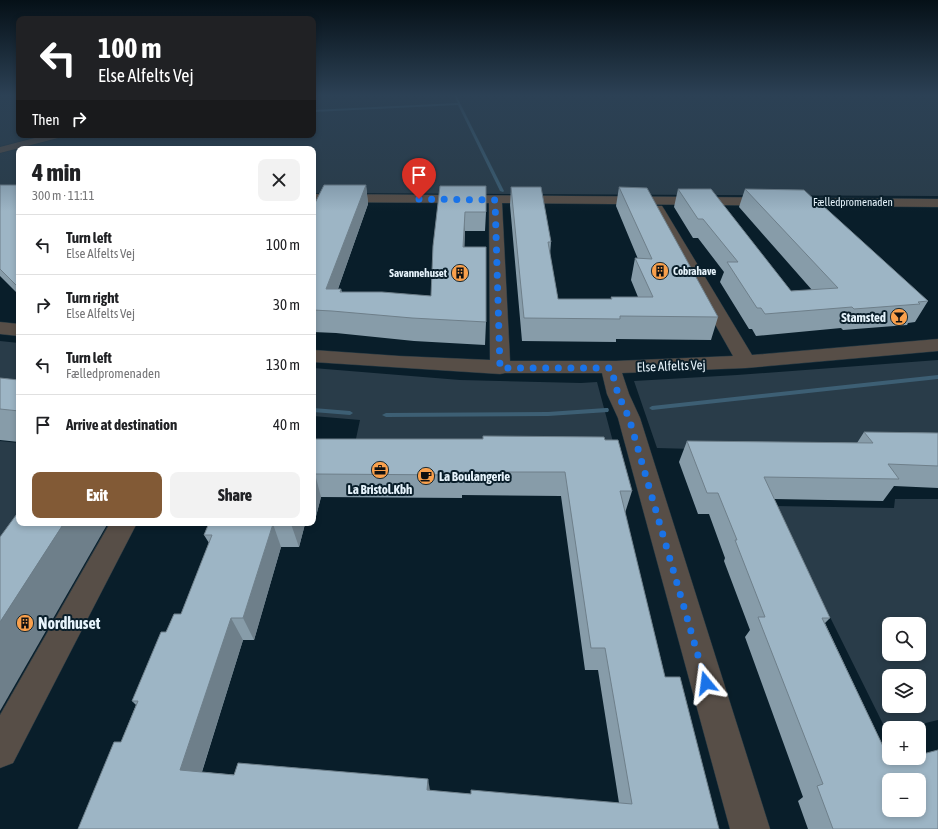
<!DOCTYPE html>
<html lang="en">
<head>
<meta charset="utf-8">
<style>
  body { margin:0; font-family:"Asap Condensed",sans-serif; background:#f2f2f2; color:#202124; height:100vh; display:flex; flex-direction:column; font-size:15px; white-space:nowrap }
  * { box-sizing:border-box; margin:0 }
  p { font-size:13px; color:#757577 }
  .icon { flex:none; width:22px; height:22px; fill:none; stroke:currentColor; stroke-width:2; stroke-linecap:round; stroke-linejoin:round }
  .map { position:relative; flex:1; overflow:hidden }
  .panel { position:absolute; left:16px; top:146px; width:300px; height:380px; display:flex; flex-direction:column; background:#fff; border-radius:8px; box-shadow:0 2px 6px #0003 }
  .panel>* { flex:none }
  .guide { position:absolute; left:16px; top:16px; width:300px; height:122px; border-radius:8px; box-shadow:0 2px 6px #0003; background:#202124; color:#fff; overflow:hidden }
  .buttons { position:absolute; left:882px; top:617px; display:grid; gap:8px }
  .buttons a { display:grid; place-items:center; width:44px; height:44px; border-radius:8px; background:#fff; box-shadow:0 2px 6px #0003; font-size:20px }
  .pin { position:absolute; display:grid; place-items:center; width:34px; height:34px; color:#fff; margin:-41px -17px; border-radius:50% 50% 50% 0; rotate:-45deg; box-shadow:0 0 4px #0007 }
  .pin .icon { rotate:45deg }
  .me { position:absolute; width:44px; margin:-22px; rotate:344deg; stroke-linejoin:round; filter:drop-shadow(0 0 3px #0008) }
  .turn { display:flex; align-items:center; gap:14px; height:84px; padding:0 16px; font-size:18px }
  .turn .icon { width:52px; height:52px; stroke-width:2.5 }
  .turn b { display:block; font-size:28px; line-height:34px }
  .then { display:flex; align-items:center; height:38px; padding:0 16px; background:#0003; gap:8px; font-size:15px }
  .round { display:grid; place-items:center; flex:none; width:42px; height:42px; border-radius:8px; background:#f2f2f2 }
  .summary { display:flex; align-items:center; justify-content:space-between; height:68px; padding:0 16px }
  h1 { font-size:24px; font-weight:800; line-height:30px }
  .button { display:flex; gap:8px; margin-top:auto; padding:8px 16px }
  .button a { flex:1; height:46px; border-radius:8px; background:#825a36; color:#fff; font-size:16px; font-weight:800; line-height:46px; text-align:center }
  .button a+a { background:#f2f2f2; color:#202124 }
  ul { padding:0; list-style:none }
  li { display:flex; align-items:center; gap:12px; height:60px; padding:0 16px; border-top:1px solid #e0e0e0 }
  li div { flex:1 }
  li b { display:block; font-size:15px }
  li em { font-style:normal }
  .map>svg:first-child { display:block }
</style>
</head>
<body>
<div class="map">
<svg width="938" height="829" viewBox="0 0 938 829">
  <rect width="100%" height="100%" fill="#091e2a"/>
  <g fill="#293c49" fill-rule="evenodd">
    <path d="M 0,95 L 19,95 L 19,135 L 313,135 L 313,95 L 938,95 L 938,196 L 313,193 L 313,149 L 19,149 L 19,192 L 0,191 Z"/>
    <path d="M 0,341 L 19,343 L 19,408 L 0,406 Z"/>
    <path d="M 938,360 L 938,439 L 842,453 L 657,448 L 634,381 L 737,375 Z"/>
    <path d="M 313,368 L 460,380 L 581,383 L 597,382 L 616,453 L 354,448 L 360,420 L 313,416 Z"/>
    <path d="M 0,441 L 19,443 L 19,523 L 0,615 Z"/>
    <path d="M 895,499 L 938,499 L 938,720 L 905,728 L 889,728 L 889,732 L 887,732 L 775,506 L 894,508 ZM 889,624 L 919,624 L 919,654 L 889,654 ZM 889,676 L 919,676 L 919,706 L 889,706 Z"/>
  </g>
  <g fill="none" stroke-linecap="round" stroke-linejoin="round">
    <g fill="#3d5f74" fill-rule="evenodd">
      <path d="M 454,95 L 456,95 L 504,191 L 503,192 L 500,191 L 458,105 L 313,112 L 313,110 L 458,103 Z"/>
      <path d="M 938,375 L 938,379 L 652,410 L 649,408 L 652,406 Z"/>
      <path d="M 313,408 L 350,411 L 353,413 L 350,415 L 313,412 Z"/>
      <path d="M 606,408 L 608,408 L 609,410 L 608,412 L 548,416 L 386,417 L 382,415 L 386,413 L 548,412 Z"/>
    </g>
    <defs>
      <g id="minor">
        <path d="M 46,135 L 63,135 L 62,137 L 0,153 L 0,147 Z"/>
        <path d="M 313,194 L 938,199 L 938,207 L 502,203 L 510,361 L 616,361 L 733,356 L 650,209 L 652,206 L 662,206 L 664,209 L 752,355 L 938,339 L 938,351 L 746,368 L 622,373 L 629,394 L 640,418 L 770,829 L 730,829 L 618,418 L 607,394 L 602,373 L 505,373 L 500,374 L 313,362 L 313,350 L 399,356 L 490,360 L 489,203 L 313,202 Z"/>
        <path d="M 0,322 L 19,324 L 19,336 L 0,334 Z"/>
        <path d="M 110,523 L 137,523 L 13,763 L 0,768 L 0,715 Z"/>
      </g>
    </defs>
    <use href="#minor" stroke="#243843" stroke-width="1"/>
    <use href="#minor" fill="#574e47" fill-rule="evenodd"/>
  </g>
  <g fill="#879ca9" fill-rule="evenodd">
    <path d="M 0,185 L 19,185 L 19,295 L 0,276 Z"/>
    <path d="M 366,185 L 368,204 L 338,289 L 341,289 L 342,292 L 431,296 L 440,186 L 486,212 L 485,231 L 465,231 L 464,247 L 486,322 L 485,345 L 414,341 L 336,333 L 313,332 L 313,207 Z"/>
    <path d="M 511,187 L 551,242 L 550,255 L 558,299 L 611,299 L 611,297 L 638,297 L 631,280 L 635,258 L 638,259 L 616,206 L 619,187 L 718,317 L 711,340 L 616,339 L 616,342 L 522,341 L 510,205 Z"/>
    <path d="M 678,189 L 791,291 L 812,290 L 739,207 L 745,189 L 928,301 L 915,322 L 908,323 L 907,325 L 843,330 L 841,328 L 756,336 L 752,329 L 749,329 L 720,282 L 724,272 L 698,238 L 693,238 L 674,207 Z"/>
    <path d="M 0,378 L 19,380 L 19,442 L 0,440 Z"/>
    <path d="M 864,432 L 938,433 L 938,488 L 894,486 L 883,501 L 774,499 L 830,618 L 825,623 L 891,763 L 938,829 L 808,829 L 798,801 L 803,797 L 745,637 L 750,630 L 724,561 L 725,558 L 709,514 L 698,514 L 679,462 L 687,441 L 857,443 Z"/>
    <path d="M 313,439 L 605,440 L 632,491 L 625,513 L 665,677 L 719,829 L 78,829 L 121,742 L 136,705 L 132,701 L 166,632 L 181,614 L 209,543 L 204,535 L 209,523 L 313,523 ZM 462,495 L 561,496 L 585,670 L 598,670 L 619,803 L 471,794 L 202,772 L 243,640 L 254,640 L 281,547 L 299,547 L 305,524 L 314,524 L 321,497 L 462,498 Z"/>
  </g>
  <g fill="#6e7f8a">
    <path d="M 366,185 L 368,204 L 330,311 L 326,289 Z"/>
    <path d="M 465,212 L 465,231 L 464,268 L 463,247 Z"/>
    <path d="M 315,474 L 321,497 L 314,524 L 313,520 L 313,479 Z"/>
    <path d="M 64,523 L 108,523 L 0,711 L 0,622 Z"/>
    <path d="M 291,523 L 304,523 L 305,524 L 299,547 L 291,524 Z"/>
    <path d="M 273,524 L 281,547 L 254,640 L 243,618 Z"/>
    <path d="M 231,618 L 243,640 L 197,787 L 180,770 Z"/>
    <path d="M 428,779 L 431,796 L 427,790 Z"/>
  </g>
  <g fill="#9db5c5" stroke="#6e7f8a" fill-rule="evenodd">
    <path d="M 0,185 L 19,185 L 19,288 L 0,269 Z"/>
    <path d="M 324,185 L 366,185 L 326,289 L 341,289 L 340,292 L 382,292 L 431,296 L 433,246 L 440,186 L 486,186 L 486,212 L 465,212 L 463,247 L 486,247 L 486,322 L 412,318 L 332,311 L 313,310 L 313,219 L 315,215 L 313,215 L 313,207 Z"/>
    <path d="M 511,187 L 541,187 L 551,242 L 548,242 L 558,299 L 612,299 L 611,297 L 653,297 L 635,258 L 652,259 L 619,187 L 647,188 L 718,317 L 620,316 L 620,319 L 524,318 Z"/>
    <path d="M 678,189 L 711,189 L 791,291 L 838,288 L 745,189 L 804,190 L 818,203 L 820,203 L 928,301 L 918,302 L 920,304 L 854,309 L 852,307 L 765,314 L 761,308 L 757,308 L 727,262 L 738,262 L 703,219 L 698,219 Z"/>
    <path d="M 0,378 L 19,380 L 19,411 L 0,409 Z"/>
    <path d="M 864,432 L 938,433 L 938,466 L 888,464 L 899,479 L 764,477 L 830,618 L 822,618 L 891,763 L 909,758 L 919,758 L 919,755 L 938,750 L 938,829 L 833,829 L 817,786 L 823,784 L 758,617 L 765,617 L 735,540 L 737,540 L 718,493 L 707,493 L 687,441 L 873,443 ZM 889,780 L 919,780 L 919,810 L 889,810 Z"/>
    <path d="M 483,436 L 604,437 L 605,440 L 618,440 L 632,491 L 620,491 L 665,677 L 680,677 L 719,829 L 78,829 L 114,742 L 121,742 L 138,701 L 132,701 L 161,632 L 166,632 L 174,614 L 181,614 L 212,535 L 204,535 L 209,523 L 291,523 L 291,524 L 273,524 L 243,618 L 231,618 L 180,770 L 234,775 L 238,763 L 428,779 L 427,790 L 471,794 L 471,790 L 632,804 L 605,648 L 591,648 L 565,472 L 461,472 L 461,475 L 315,474 L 313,479 L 313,439 L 483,439 Z"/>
    <path d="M 19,511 L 19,523 L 64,523 L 0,622 L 0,537 Z"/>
  </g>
  <linearGradient id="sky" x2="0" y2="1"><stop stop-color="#051017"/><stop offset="0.45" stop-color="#2c4155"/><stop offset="1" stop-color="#2c4155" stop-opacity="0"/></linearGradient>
  <rect width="938" height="211" fill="url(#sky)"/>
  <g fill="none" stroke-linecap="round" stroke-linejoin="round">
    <path stroke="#1a73e8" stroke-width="7" stroke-dasharray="0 12.6" d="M 419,199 L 495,200 L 500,368 L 611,368 L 618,394 L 629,418 L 706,683"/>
  </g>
  <defs>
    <symbol id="building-disc" viewBox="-11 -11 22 22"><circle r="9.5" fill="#f9a04c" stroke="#091e2a"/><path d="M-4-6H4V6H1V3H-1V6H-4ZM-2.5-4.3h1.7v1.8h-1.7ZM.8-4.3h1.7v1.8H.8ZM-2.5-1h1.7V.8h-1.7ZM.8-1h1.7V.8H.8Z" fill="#111"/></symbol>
    <symbol id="bar-disc" viewBox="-11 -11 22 22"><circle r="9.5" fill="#f9a04c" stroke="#091e2a"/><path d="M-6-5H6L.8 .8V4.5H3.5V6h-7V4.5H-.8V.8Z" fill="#111"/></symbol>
    <symbol id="office-disc" viewBox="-11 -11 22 22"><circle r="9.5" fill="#f9a04c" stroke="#091e2a"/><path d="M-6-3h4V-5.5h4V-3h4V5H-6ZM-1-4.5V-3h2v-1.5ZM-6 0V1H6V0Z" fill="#111"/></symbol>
    <symbol id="cafe-disc" viewBox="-11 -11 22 22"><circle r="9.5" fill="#f9a04c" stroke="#091e2a"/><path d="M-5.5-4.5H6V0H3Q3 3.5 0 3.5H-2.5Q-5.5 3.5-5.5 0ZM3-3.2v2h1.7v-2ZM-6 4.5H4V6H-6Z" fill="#111"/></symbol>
  </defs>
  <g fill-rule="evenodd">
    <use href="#building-disc" x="650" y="261" width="20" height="20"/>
    <use href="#building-disc" x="450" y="263" width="20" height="20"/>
    <use href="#bar-disc" x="889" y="307" width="20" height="20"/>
    <use href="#office-disc" x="370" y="460" width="20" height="20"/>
    <use href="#cafe-disc" x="416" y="466" width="20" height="20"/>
    <use href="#building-disc" x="15" y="613" width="20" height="20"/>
  </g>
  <g text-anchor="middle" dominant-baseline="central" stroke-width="4" stroke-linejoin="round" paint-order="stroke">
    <g font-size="11" fill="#e6f3fb" stroke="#091e2a">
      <text x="853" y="202">Fælledpromenaden</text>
    </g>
    <g font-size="11" font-weight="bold" fill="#e6f3fb" stroke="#091e2a" text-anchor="start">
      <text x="673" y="271">Cobrahave</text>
      <text x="447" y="273" text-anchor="end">Savannehuset</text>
    </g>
    <g font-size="13" font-weight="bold" fill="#e6f3fb" stroke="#091e2a" text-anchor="end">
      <text x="886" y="317">Stamsted</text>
      <text x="439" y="476" text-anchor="start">La Boulangerie</text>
      <text x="380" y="489" text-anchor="middle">La Bristol.Kbh</text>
    </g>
    <g font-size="13" fill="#e6f3fb" stroke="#091e2a">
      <text transform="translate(671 366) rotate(-2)">Else Alfelts Vej</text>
    </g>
    <g font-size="16" font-weight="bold" fill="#e6f3fb" stroke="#091e2a" text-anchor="start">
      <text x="38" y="623">Nordhuset</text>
    </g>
  </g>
</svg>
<div class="buttons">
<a><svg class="icon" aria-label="search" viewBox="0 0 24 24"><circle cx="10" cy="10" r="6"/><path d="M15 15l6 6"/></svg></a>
<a><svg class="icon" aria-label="layers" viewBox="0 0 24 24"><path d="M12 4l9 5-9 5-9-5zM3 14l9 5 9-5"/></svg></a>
<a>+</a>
<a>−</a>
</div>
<div class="pin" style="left:419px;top:199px;background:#d93025"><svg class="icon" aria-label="arrive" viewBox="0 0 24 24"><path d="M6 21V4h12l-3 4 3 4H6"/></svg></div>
<svg class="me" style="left:706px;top:683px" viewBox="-20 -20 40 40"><path d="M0-17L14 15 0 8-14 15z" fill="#1a73e8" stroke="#fff" stroke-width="4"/></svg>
<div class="guide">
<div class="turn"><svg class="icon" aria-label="left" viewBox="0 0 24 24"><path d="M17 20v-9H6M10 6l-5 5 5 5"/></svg><div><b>100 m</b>Else Alfelts Vej</div></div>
<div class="then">Then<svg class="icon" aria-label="right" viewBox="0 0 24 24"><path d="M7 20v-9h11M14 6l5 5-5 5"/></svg></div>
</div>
<section class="panel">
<div class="summary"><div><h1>4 min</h1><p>300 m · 11:11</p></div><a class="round"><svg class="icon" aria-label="close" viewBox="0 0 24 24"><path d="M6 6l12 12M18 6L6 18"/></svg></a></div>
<ul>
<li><svg class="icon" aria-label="left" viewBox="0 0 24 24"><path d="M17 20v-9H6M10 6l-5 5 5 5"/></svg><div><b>Turn left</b><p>Else Alfelts Vej</p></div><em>100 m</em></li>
<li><svg class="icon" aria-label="right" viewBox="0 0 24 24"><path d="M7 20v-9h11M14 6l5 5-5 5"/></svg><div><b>Turn right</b><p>Else Alfelts Vej</p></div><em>30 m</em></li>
<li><svg class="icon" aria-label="left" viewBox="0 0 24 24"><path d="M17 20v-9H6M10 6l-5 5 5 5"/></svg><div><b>Turn left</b><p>Fælledpromenaden</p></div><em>130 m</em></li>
<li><svg class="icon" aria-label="arrive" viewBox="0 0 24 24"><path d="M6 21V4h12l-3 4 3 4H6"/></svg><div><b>Arrive at destination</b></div><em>40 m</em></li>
</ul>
<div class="button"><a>Exit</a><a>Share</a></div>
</section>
</div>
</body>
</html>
